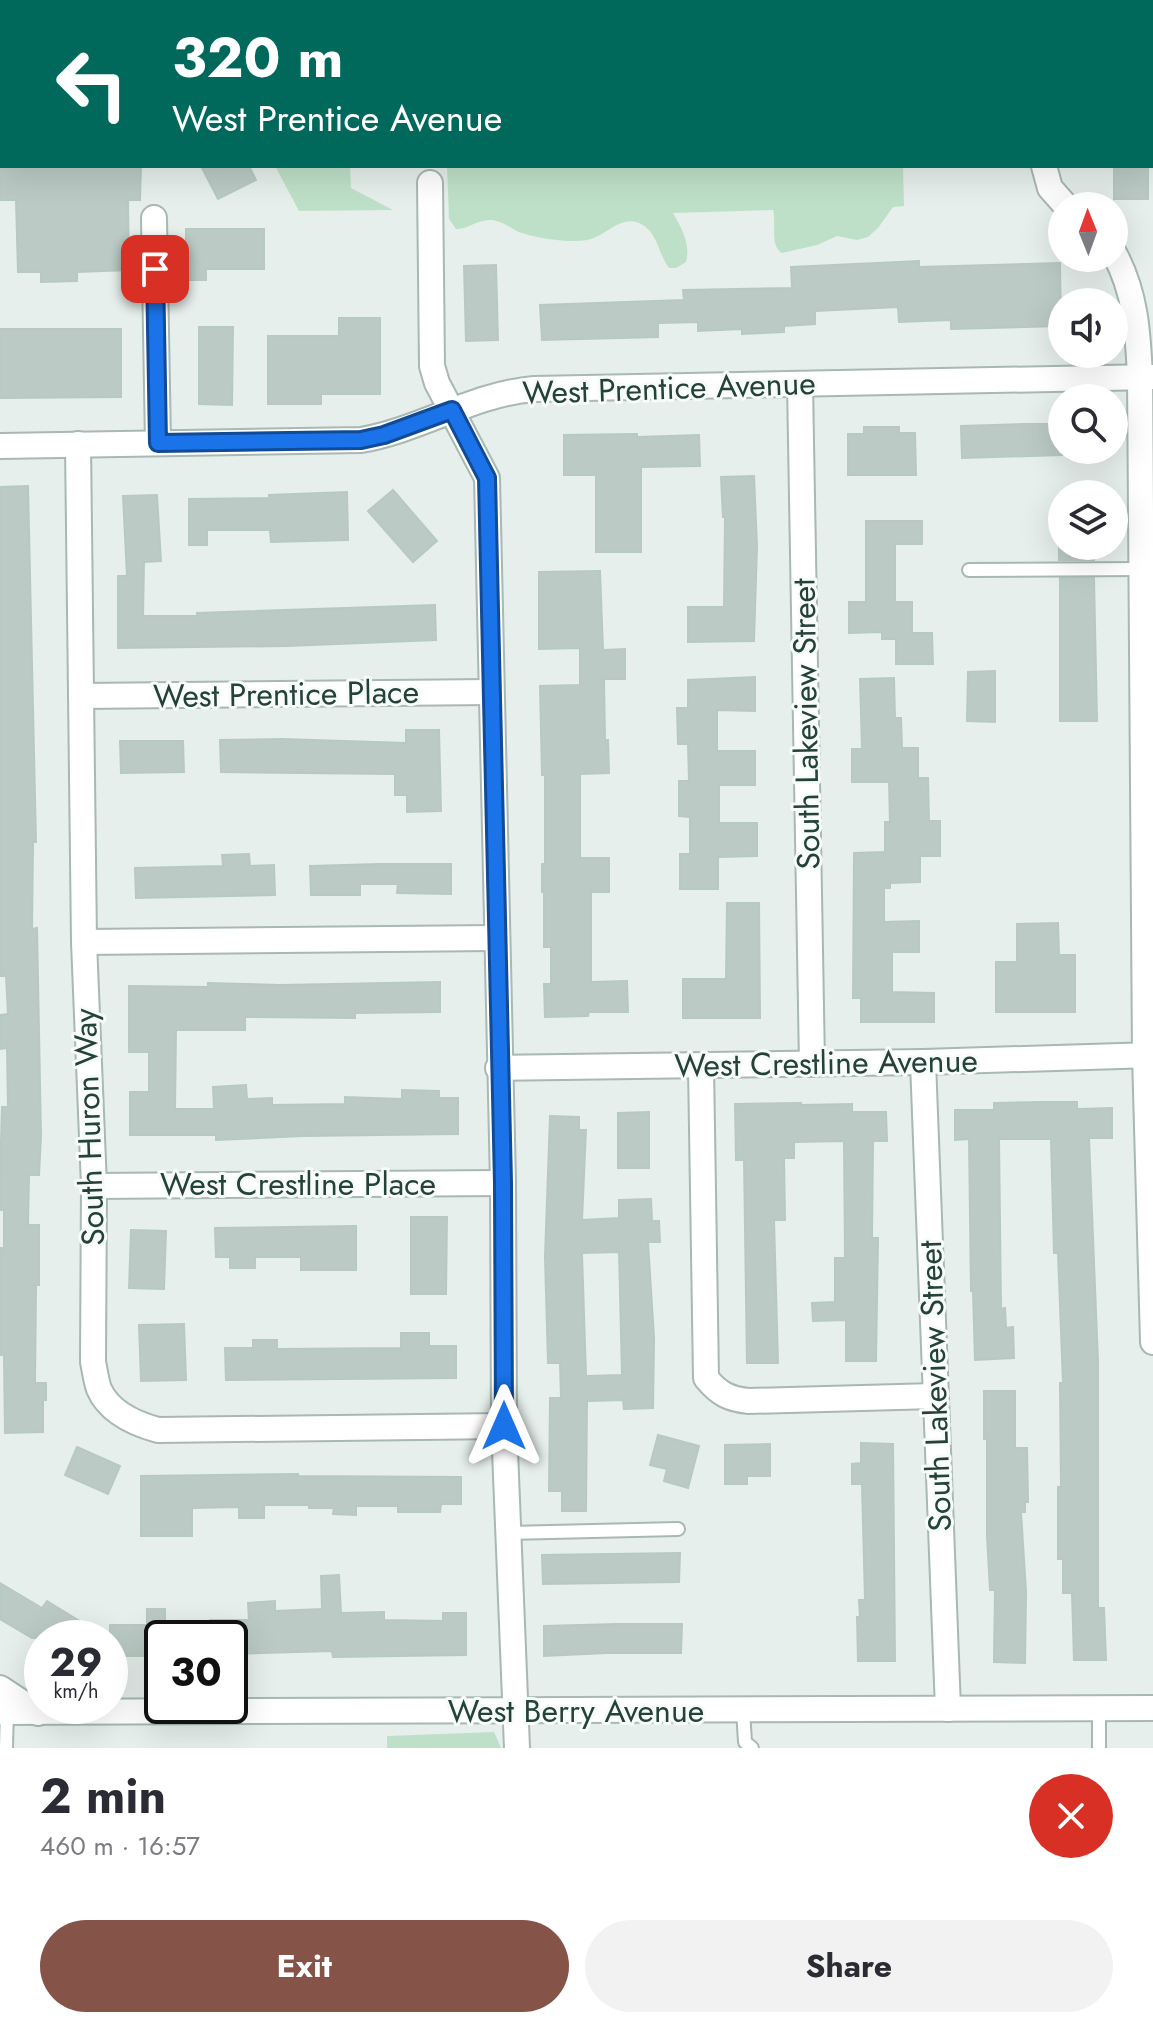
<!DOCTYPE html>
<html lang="en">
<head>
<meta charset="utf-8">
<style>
  body { margin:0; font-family:Jost,sans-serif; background:#f2f2f3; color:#2b2b33; height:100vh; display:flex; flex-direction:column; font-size:30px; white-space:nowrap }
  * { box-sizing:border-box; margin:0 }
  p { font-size:26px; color:#7c7c81 }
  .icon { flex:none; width:44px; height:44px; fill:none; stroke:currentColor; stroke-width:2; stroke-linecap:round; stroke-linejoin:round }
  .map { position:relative; height:1748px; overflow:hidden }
  .drawer { display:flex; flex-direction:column; background:#fff; flex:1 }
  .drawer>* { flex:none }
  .banner { position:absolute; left:0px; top:0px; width:1154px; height:168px; box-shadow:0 8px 32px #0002; background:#00695c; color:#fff; overflow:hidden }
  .needle { width:52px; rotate:359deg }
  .fabs { position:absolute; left:1048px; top:192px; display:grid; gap:16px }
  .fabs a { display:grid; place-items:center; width:80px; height:80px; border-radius:50%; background:#fff; box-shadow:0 8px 32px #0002; font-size:40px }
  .speed { position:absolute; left:24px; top:1620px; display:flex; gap:16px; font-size:40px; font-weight:700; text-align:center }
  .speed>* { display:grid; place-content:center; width:104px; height:104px; border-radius:50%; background:#fff; box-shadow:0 8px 32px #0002; line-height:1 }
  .speed small { font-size:20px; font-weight:400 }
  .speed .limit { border:4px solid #111; border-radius:12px; background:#fff; color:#111 }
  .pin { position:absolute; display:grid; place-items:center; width:68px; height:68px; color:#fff; margin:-34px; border-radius:16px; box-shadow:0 4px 12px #0006 }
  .me { position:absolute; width:88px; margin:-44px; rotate:0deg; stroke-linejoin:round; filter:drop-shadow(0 0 6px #0008) }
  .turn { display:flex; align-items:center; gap:28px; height:168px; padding:0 40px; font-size:36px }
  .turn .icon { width:104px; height:104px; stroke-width:2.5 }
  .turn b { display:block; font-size:56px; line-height:68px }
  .round { display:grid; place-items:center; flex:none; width:84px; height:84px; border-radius:42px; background:#f2f2f3 }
  .summary { display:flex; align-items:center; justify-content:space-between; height:136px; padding:0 40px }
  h1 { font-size:48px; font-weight:700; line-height:60px }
  .action { display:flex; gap:16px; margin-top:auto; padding:16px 40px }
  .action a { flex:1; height:92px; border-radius:48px; background:#855347; color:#fff; font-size:32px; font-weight:700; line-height:92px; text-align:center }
  .action a+a { background:#f2f2f3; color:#2b2b33 }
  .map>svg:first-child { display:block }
</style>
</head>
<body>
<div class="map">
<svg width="1153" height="1748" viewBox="0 0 1153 1748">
  <rect width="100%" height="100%" fill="#e6efeb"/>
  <g fill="#bfe0c8">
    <path d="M 186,0 L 917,0 L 189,2 Z"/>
    <path d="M 275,166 L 350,166 L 351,188 L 393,210 L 299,211 Z"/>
    <path d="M 447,166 L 903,166 L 904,206 L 893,207 L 878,228 L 868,237 L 857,240 L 837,236 L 817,245 L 782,253 C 769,245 777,225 773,210 L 673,213 C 681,227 691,244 686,262 L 676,268 L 669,268 C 658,254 658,231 639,223 C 620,215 605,237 587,240 C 570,243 543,239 525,234 C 512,231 505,221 491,220 C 478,219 469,229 456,229 L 449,219 Z"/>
    <path d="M 494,1732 L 501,1748 L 387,1748 L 387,1736 Z"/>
  </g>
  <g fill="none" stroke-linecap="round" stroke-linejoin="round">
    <g stroke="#8ec9d4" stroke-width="6">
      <path d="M 313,0 L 313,2"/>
      <path d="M 452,0 L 471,2"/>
      <path d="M 408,2 L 416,0"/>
      <path d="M 780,2 L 781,0"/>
    </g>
  </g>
  <g fill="#bbcac4" stroke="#b8c9c2" stroke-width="2" fill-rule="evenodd">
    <path d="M 0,166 L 141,166 L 140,200 L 128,200 L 129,270 L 77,272 L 77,281 L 41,282 L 41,272 L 18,272 L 16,200 L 0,200 Z"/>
    <path d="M 201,166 L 249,166 L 256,180 L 218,199 Z"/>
    <rect x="1114" y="168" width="34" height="31"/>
    <path d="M 186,229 L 264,229 L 264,269 L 206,269 L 206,280 L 186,280 Z"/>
    <path d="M 919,261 L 919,267 L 1060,263 L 1061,326 L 951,329 L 951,320 L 899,322 L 898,307 L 815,311 L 815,324 L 784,326 L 784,332 L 742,334 L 742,329 L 698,331 L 698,322 L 658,323 L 658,337 L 542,340 L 540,305 L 684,300 L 683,290 L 792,288 L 791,267 Z"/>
    <path d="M 496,265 L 498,340 L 466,341 L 464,266 Z"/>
    <path d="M 339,318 L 380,318 L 380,394 L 321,394 L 321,404 L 268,404 L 268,336 L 339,336 Z"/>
    <path d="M 199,327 L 233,327 L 232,405 L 199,404 Z"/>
    <path d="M 0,329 L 121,329 L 121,397 L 0,398 Z"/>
    <path d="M 1023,424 L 1062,424 L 1062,455 L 962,458 L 961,426 Z"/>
    <path d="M 864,427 L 899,427 L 899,433 L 915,433 L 916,475 L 848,475 L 848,434 L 864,434 Z"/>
    <path d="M 637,434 L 637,437 L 699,435 L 700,466 L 641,467 L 641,552 L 596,552 L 596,475 L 564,475 L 564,435 Z"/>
    <path d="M 754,476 L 757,546 L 754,641 L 688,642 L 688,607 L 724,607 L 725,517 L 723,517 L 721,477 Z"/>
    <path d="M 28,486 L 36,842 L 33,842 L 32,929 L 37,928 L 41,1136 L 39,1175 L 29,1175 L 28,1225 L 39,1225 L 39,1285 L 36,1285 L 35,1383 L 46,1383 L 46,1400 L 43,1400 L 43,1432 L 5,1433 L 4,1355 L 0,1355 L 0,1248 L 4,1248 L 4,1210 L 0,1210 L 0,1176 L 2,1107 L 8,1107 L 7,1048 L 0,1049 L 0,1015 L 8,1014 L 6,976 L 0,976 L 0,487 Z"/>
    <path d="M 393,490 L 437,541 L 413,562 L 368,511 Z"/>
    <path d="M 347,492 L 348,540 L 271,542 L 270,530 L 207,530 L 207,545 L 189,545 L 189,499 L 269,498 L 269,495 Z"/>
    <path d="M 157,495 L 161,561 L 144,562 L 143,616 L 197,616 L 197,613 L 435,605 L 436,640 L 287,646 L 118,648 L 118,576 L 127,576 L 123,496 Z"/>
    <path d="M 866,521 L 922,521 L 922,544 L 895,544 L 895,602 L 912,602 L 912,633 L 932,633 L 933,664 L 896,664 L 896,639 L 882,639 L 882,632 L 849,633 L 849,602 L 866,602 Z"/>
    <rect x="1059" y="546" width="35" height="14"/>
    <path d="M 600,571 L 603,650 L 625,649 L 625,679 L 604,679 L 605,740 L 608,740 L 609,773 L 580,774 L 580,858 L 609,858 L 609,892 L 591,892 L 591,982 L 627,981 L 628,1012 L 589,1012 L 588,1016 L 545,1017 L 544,984 L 551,984 L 551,947 L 544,947 L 544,892 L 542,892 L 542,864 L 545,864 L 545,775 L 542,775 L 540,686 L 580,685 L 580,648 L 539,649 L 539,572 Z"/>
    <path d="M 1060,578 L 1094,578 L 1097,721 L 1060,721 Z"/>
    <path d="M 995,671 L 995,722 L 967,721 L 968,672 Z"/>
    <path d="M 755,677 L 755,711 L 717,710 L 717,751 L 755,751 L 755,785 L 719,785 L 719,823 L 757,823 L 757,856 L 718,857 L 718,889 L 680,889 L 680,854 L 690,854 L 690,817 L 679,816 L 679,781 L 689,781 L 688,744 L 678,744 L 677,708 L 688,708 L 688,680 Z"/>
    <path d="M 894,678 L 895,718 L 901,718 L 902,748 L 918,748 L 918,778 L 928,778 L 929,821 L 940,821 L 940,856 L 920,856 L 920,882 L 890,883 L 890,888 L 884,888 L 884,922 L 919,921 L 919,952 L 892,952 L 892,992 L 934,993 L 934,1022 L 861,1022 L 861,998 L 853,998 L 854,853 L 885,852 L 885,822 L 890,822 L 889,782 L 852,782 L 852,749 L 862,749 L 860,679 Z"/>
    <path d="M 406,730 L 439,730 L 441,811 L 407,812 L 407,795 L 395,795 L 395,774 L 221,772 L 220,740 L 282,739 L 406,743 Z"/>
    <path d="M 120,741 L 183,741 L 184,772 L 121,773 Z"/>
    <path d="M 249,854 L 250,866 L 274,865 L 275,895 L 136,898 L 135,868 L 223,866 L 222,855 Z"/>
    <path d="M 379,864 L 451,864 L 451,894 L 397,893 L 398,884 L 360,884 L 360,895 L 311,895 L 310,866 Z"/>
    <path d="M 727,903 L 759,903 L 760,1018 L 683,1018 L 683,979 L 726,979 Z"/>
    <path d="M 1058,923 L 1059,955 L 1075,955 L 1075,1012 L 996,1012 L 996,962 L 1017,962 L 1017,924 Z"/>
    <path d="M 440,982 L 440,1012 L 355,1013 L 355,1018 L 245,1017 L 245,1030 L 176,1030 L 175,1109 L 214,1109 L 213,1087 L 246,1085 L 247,1099 L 272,1098 L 272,1105 L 345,1104 L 345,1097 L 402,1099 L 402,1090 L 439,1091 L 439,1098 L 458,1098 L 458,1134 L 303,1136 L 216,1140 L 216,1135 L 130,1135 L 130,1092 L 149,1092 L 149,1052 L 129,1052 L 129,986 L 208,987 L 208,983 L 280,985 Z"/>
    <path d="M 1042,1102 L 1077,1102 L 1077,1109 L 1112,1108 L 1112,1138 L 1089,1138 L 1098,1362 L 1098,1608 L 1104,1608 L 1106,1660 L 1074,1660 L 1072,1593 L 1063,1593 L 1063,1559 L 1058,1559 L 1058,1487 L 1061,1487 L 1060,1383 L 1063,1383 L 1058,1253 L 1054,1253 L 1051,1139 L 999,1139 L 1001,1309 L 1005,1308 L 1006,1328 L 1013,1327 L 1014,1358 L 975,1360 L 973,1291 L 971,1291 L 969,1139 L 955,1140 L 955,1110 L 994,1110 L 994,1103 Z"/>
    <path d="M 801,1103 L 801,1105 L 852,1104 L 852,1112 L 886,1112 L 887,1141 L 873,1141 L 872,1238 L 878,1238 L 876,1361 L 846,1361 L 846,1320 L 813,1321 L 812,1303 L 835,1302 L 835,1258 L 845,1258 L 844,1141 L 794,1142 L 794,1158 L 784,1158 L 785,1220 L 774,1220 L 778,1363 L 747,1363 L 744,1160 L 736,1160 L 735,1104 Z"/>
    <path d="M 649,1112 L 649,1168 L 618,1168 L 618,1113 Z"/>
    <path d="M 550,1116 L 579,1117 L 579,1130 L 586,1130 L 582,1220 L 619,1218 L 619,1200 L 651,1199 L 652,1221 L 659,1221 L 660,1242 L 648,1242 L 654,1338 L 653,1408 L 624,1409 L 623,1400 L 587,1401 L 586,1511 L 562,1511 L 562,1491 L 549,1491 L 550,1398 L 561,1398 L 560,1363 L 548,1363 L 545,1257 ZM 619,1252 L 622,1375 L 586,1376 L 582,1253 Z"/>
    <path d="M 411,1217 L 447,1217 L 446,1294 L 411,1294 Z"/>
    <path d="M 356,1226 L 356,1270 L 301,1270 L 301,1257 L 255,1257 L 255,1268 L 230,1268 L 230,1257 L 216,1257 L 215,1228 Z"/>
    <path d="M 131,1230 L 166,1231 L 164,1289 L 129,1288 Z"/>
    <path d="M 184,1324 L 186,1380 L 141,1381 L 139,1325 Z"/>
    <path d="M 401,1333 L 429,1333 L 429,1346 L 456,1346 L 456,1378 L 226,1380 L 225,1348 L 253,1348 L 253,1340 L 277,1340 L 277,1349 L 401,1348 Z"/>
    <path d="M 984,1391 L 1015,1391 L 1015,1448 L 1027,1448 L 1028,1502 L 1025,1502 L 1025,1512 L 1021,1512 L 1026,1592 L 1025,1663 L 994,1662 L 995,1590 L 990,1590 L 987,1536 L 987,1439 L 984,1439 Z"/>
    <path d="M 658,1435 L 699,1446 L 688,1488 L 664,1481 L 667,1469 L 650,1465 Z"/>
    <path d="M 861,1443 L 893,1444 L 895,1661 L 858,1661 L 857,1617 L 860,1617 L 859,1600 L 865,1600 L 862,1484 L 852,1484 L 852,1464 L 861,1463 Z"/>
    <path d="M 770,1444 L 770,1476 L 747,1476 L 747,1484 L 725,1484 L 725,1445 Z"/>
    <path d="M 77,1447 L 120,1466 L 108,1494 L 65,1475 Z"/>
    <path d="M 298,1474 L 298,1476 L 461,1477 L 461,1504 L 441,1504 L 440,1512 L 398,1512 L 398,1506 L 356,1506 L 356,1515 L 333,1514 L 334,1508 L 309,1508 L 309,1505 L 264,1505 L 264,1518 L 239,1518 L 239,1507 L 192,1508 L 192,1536 L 141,1536 L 141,1476 Z"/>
    <path d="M 680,1553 L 679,1582 L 543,1584 L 542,1555 Z"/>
    <path d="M 339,1575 L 341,1613 L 384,1612 L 384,1620 L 443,1621 L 443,1613 L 466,1613 L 466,1655 L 333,1657 L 332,1651 L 230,1654 L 230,1638 L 211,1638 L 210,1620 L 249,1620 L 248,1603 L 275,1601 L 275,1611 L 322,1609 L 321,1576 Z"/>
    <path d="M 0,1583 L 42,1608 L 47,1601 L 86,1625 L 78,1638 L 32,1638 L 0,1619 Z"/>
    <path d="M 147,1609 L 165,1609 L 165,1638 L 162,1638 L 162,1656 L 110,1656 L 110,1625 L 147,1625 Z"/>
    <path d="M 618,1624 L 682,1624 L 681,1653 L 607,1653 L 544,1656 L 544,1626 Z"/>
  </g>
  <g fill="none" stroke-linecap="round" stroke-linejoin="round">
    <defs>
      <g id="service">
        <path d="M 969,570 L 1141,569"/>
        <path d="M 508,1533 L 678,1529"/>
        <path d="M 1099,1708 L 1099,1748"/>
        <path d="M 743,1710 L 745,1742 L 752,1748"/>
        <path d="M 6,1748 L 7,1708"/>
      </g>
      <g id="minor">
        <path d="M 1051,2 L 1051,0"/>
        <path d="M 1152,119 L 1153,119"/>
        <path d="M 1044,166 L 1050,188 L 1066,206"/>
        <path d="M 430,183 L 432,366 L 437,383 L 487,478 L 503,1183 L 504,1426 L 517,1748"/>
        <path d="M 154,218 L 158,443"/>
        <path d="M 1114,253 C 1136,293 1138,333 1140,377 L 1145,1055 L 1153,1342"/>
        <path d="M 800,384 L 812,1064"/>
        <path d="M 78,444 L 84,942 L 94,1186 L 93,1362 C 95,1371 96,1381 99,1389 C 109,1412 136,1424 158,1430 L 504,1426"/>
        <path d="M 81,696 L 491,692"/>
        <path d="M 84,942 L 496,938"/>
        <path d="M 923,1062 L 948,1709"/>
        <path d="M 701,1066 L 706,1378 C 719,1394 729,1399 749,1401 L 935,1396"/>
        <path d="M 498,1068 L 923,1062 L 1153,1055"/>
        <path d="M 94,1186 L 503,1183"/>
        <path d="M 0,1688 L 38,1713"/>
        <path d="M 0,1712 L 1153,1708"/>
      </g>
      <path id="tertiary" d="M 0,446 L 361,440 C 420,430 473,394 534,389 L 1153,377"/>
    </defs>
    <use href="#service" stroke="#a8b8b2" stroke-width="16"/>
    <use href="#minor" stroke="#a8b8b2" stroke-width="28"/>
    <use href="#tertiary" stroke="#a8b8b2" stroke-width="28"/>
    <use href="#service" stroke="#fff" stroke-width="12"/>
    <use href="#minor" stroke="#fff" stroke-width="24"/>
    <use href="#tertiary" stroke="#fff" stroke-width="24"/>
  </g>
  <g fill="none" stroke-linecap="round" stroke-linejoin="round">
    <defs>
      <path id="route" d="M 155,269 L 158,443 L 361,440 L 384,435 L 452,410 L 487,478 L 503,1183 L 504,1426"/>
    </defs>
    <use href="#route" stroke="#114b97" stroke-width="20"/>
    <use href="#route" stroke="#1a73e8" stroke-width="14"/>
  </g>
  <g text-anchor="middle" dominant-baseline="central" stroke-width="6" stroke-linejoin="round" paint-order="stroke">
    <g font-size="32" fill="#24423a" stroke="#f7fbf9">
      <text transform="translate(669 388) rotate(-2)">West Prentice Avenue</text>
      <text transform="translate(286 694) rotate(-1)">West Prentice Place</text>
      <text transform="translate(806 724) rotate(-91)">South Lakeview Street</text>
      <text transform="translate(826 1063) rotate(-1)">West Crestline Avenue</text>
      <text transform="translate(89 1127) rotate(-92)">South Huron Way</text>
      <text x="298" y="1184">West Crestline Place</text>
      <text transform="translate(935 1386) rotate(-92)">South Lakeview Street</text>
      <text x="576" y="1711">West Berry Avenue</text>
    </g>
  </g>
</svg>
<div class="fabs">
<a><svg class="needle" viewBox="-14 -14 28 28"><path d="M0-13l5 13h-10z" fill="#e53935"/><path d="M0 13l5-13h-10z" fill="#7c7c81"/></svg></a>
<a><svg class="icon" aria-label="sound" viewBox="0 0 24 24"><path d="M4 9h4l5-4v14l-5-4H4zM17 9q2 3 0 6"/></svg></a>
<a><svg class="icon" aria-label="search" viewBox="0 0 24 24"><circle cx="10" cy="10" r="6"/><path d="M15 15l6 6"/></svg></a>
<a><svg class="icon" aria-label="layers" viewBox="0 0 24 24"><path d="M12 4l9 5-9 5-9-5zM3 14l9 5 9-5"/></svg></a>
</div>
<div class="speed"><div>29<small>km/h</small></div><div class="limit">30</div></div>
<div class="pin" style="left:155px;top:269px;background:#d93025"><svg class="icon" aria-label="arrive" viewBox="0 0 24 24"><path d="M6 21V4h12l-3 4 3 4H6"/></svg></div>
<svg class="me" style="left:504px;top:1426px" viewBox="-20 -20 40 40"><path d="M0-17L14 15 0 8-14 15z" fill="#1a73e8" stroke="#fff" stroke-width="4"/></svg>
<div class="banner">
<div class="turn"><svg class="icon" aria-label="left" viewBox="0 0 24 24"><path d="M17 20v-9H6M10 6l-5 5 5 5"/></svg><div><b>320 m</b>West Prentice Avenue</div></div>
</div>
</div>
<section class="drawer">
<div class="summary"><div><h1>2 min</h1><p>460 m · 16:57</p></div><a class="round" style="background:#d93025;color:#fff"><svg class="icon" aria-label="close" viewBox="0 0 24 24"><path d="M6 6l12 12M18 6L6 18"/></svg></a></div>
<div class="action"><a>Exit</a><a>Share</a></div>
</section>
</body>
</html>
